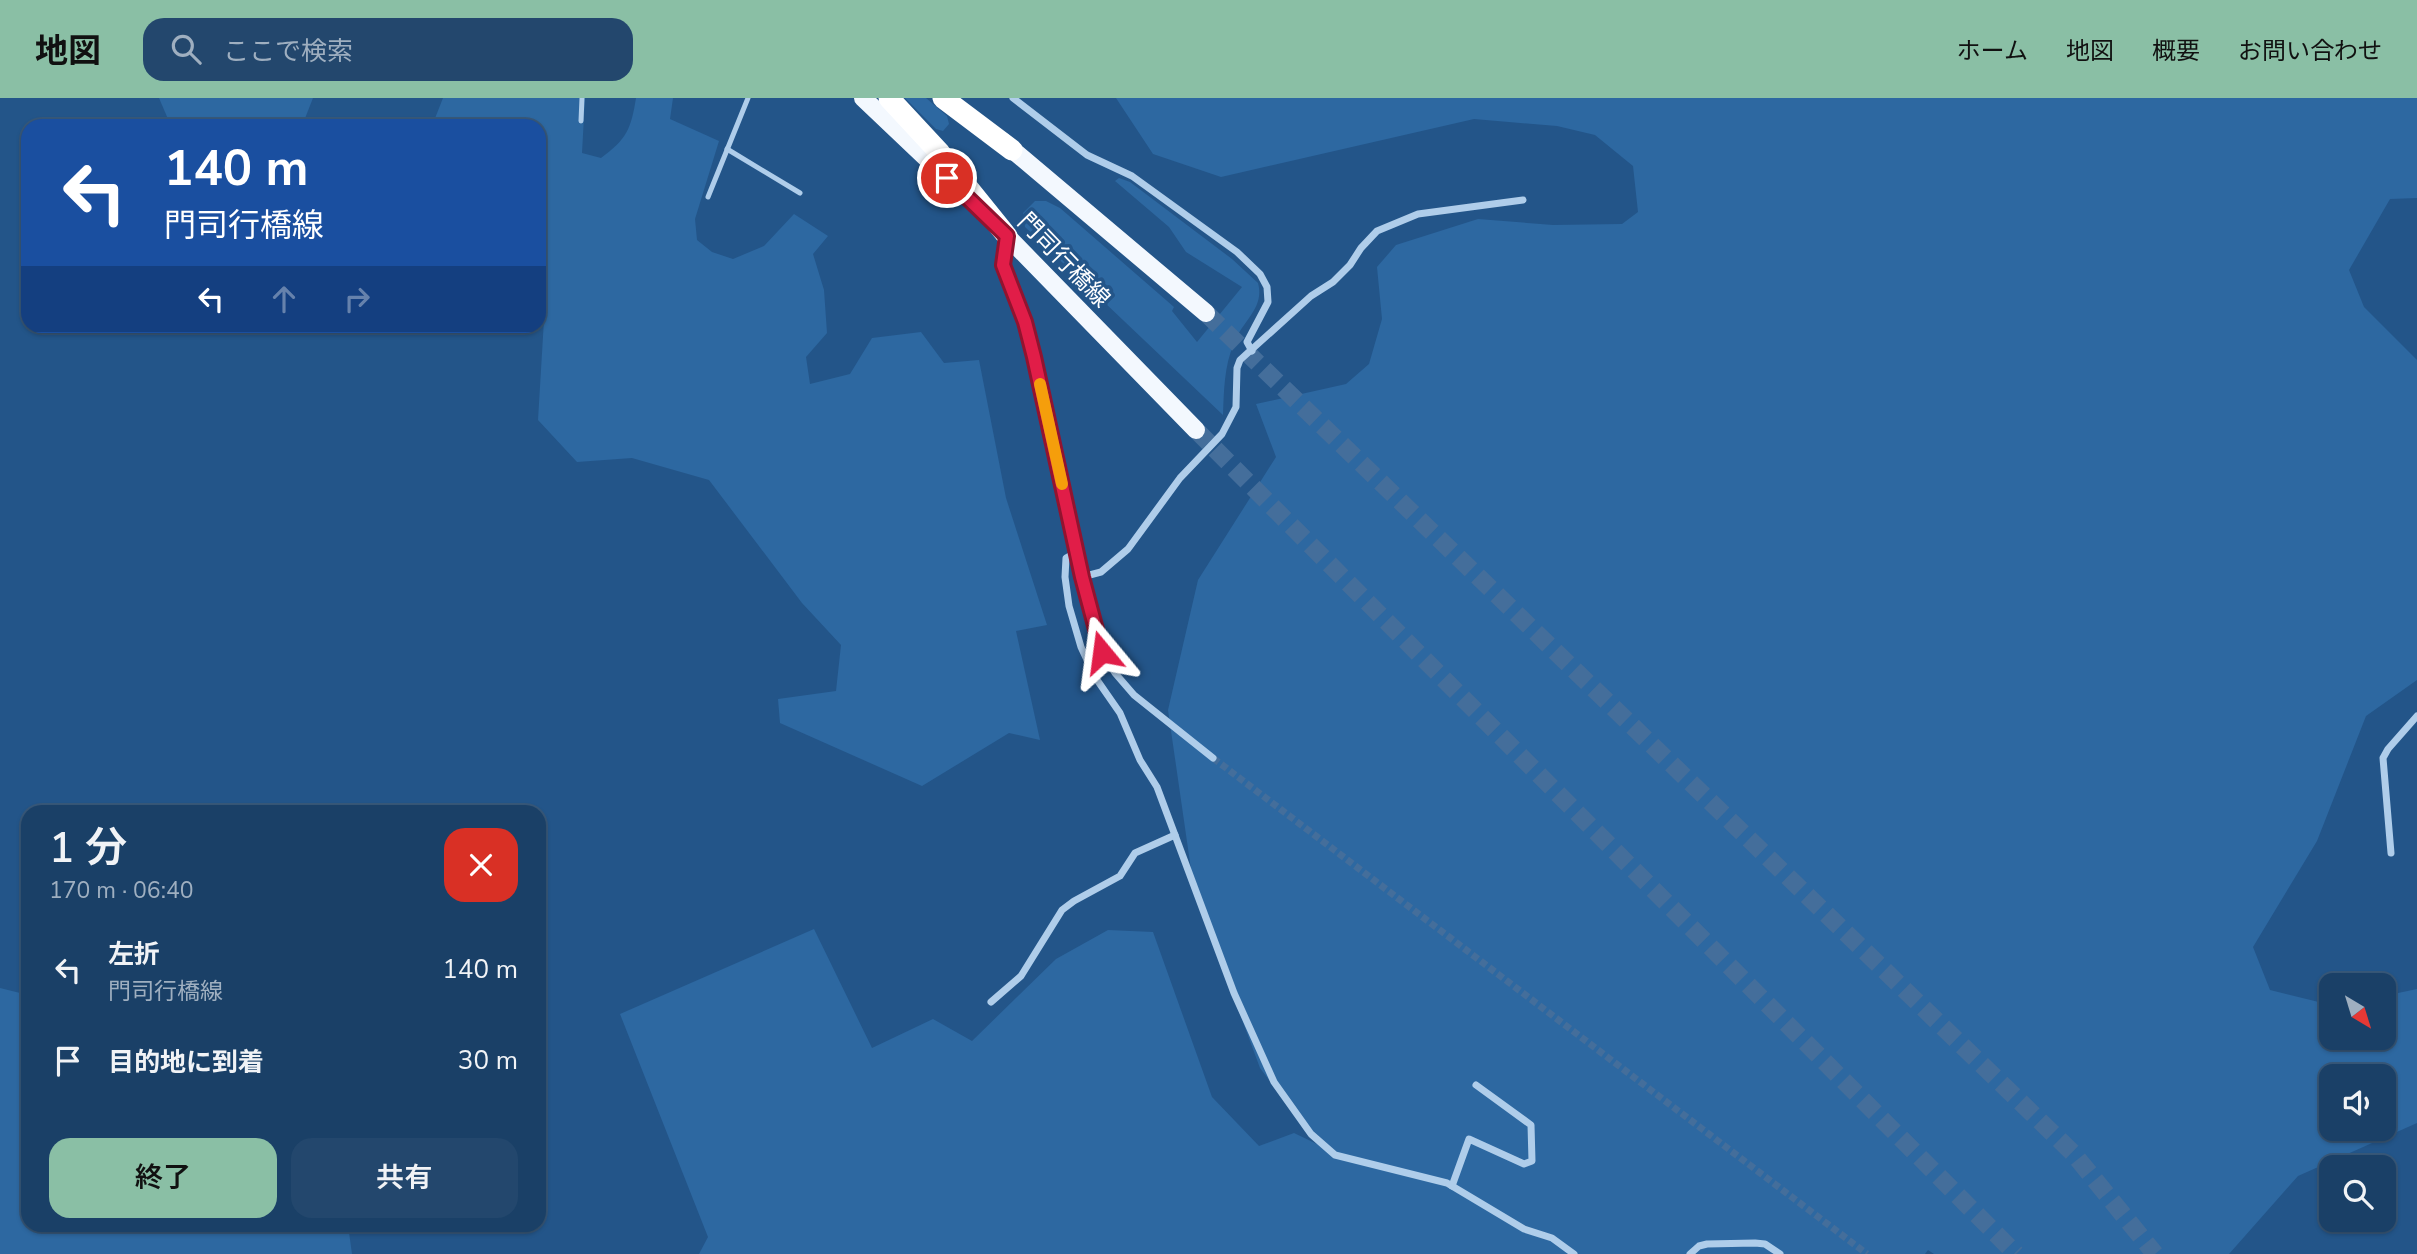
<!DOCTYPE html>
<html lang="ja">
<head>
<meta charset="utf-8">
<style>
  body { margin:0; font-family:"Nunito Sans","Noto Sans JP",sans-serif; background:#23476d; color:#f1f3f6; height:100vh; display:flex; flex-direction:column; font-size:26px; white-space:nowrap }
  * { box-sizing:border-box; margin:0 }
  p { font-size:23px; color:#9fafc0 }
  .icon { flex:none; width:38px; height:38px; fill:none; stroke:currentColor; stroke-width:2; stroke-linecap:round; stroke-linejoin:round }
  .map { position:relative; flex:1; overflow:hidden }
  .sheet { position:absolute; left:21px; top:707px; width:525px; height:427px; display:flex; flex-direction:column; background:#1a4067; border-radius:21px; box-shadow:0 2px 5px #0004,0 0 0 2px #38597b }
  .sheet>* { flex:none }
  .guide { position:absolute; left:21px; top:21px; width:525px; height:214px; border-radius:21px; box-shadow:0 2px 5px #0004,0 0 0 2px #38597b; background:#1a4fa0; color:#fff; overflow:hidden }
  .needle { width:46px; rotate:142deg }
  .buttons { position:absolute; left:2319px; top:875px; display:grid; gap:14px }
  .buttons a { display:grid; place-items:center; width:77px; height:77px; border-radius:14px; background:#1a4067; box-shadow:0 2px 5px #0004,0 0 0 2px #38597b; font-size:35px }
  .pin { position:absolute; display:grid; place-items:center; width:60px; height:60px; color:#fff; margin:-30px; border:4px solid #fff; border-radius:50%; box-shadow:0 2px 7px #0007 }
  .me { position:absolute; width:77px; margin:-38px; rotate:344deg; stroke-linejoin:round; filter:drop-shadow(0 0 5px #0008) }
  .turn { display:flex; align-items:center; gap:24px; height:147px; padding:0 28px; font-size:32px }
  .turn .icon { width:91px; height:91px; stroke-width:2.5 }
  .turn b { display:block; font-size:49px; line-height:60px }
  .lanes { display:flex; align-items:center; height:66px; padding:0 28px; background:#0003; justify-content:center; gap:35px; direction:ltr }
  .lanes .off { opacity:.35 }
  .round { display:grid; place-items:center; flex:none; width:74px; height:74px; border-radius:21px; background:#23476d }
  .overview { display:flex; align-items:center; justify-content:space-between; height:119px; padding:0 28px }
  h1 { font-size:42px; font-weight:600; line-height:52px }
  .cta { display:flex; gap:14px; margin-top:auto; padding:14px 28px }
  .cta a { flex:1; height:80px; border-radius:21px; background:#8abfa5; color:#111; font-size:28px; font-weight:600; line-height:80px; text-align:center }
  .cta a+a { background:#23476d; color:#f1f3f6 }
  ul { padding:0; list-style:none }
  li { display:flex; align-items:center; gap:21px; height:91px; padding:0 28px }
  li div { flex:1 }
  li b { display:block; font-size:26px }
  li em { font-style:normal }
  header { display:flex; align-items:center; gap:42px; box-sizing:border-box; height:98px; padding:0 35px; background:#8abfa5; color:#111 }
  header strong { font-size:33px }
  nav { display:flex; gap:38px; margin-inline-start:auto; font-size:24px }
  .search { width:490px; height:63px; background:#23476d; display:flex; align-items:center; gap:18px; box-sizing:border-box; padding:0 24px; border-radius:21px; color:#9fafc0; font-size:26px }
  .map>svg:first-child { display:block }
</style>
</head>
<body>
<header>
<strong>地図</strong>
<div class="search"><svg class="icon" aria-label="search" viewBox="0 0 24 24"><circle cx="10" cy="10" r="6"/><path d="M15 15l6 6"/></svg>ここで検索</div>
<nav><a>ホーム</a><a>地図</a><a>概要</a><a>お問い合わせ</a></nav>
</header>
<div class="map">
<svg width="2417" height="1156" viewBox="0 0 2417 1156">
  <rect width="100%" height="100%" fill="#235589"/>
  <g fill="#2d68a1" fill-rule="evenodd">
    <path d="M 159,0 L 313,0 L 302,28 L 171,28 Z"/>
    <path d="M 443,0 L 585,0 L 582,55 L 601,60 C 627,41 631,31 636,0 L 673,0 L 670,21 L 719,43 L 695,121 L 697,142 L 712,154 L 733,161 L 764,148 L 794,116 L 828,138 L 813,156 L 824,192 L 827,235 L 806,259 L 810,286 L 850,276 L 872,240 L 921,234 L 944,265 L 979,262 L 1006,400 L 1047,527 L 1016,533 L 1040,642 L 1009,635 L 922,688 L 780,625 L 778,601 L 836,593 L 841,547 L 802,505 L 709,382 L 632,360 L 577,364 L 538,322 L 545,205 L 539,200 L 539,28 L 432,28 Z"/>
    <path d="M 905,0 L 926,0 L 947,18 L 949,26 L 943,33 L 936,31 Z"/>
    <path d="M 1116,0 L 2417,0 L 2417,100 L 2390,101 L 2349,172 L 2364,209 L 2417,262 L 2417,582 L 2366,618 L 2317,743 L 2253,849 L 2270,892 L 2331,907 L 2331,940 L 2384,940 L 2384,898 L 2417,891 L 2417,1025 L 2298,1078 L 2229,1156 L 1934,1156 L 1928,1152 L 1925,1156 L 699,1156 L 708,1139 L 620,916 L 814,831 L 872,950 L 933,921 L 972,943 L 1056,861 L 1108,832 L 1153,834 L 1212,999 L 1259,1048 L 1294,1035 L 1317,1046 L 1260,970 L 1194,792 L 1168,612 L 1198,482 L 1276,359 L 1256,306 L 1346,286 L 1369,266 L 1382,221 L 1377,169 L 1396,147 L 1478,121 L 1553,127 L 1622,126 L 1638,114 L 1633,68 L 1595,37 L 1557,28 L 1474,21 L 1221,79 L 1153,56 ZM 2331,978 L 2384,978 L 2384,1031 L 2331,1031 Z"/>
    <path d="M 1119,80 L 1130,84 L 1232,161 L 1258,185 C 1265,210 1242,223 1234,245 C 1224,269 1224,292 1223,317 L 1025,129 L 1023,115 L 1035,103 L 1046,103 L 1060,110 L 1174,209 L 1172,213 L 1197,244 L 1242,189 L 1186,154 L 1169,129 L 1115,83 Z"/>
    <path d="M 0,890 L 28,897 L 28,1127 L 348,1127 L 352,1156 L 0,1156 Z"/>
  </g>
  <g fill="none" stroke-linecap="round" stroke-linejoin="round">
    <path stroke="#446e9b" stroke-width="7" stroke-dasharray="7 3.5" stroke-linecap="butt" d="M 1213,660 L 1867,1156"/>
    <g stroke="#446e9b" stroke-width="18" stroke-dasharray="18 9" stroke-linecap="butt">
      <path d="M 1206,215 L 2073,1055 L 2155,1156"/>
      <path d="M 1196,332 L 2016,1156"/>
    </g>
    <g stroke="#afcdea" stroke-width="5">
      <path d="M 581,23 L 582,0"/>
      <path d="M 727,51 L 800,95"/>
      <path d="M 708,99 L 748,0"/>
    </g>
    <g stroke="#afcdea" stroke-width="7">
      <path d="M 1013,0 L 1087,57 L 1132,78 L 1237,154 L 1260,176 L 1267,189 L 1268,204 L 1247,244 L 1252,253"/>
      <path d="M 1007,142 L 1003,167 L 1025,224 L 1034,259 L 1082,479 L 1102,554 L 1115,575 L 1134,597 L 1213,660"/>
      <path d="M 1077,454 L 1066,460 L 1065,479 L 1069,508 L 1081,549 L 1095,579 L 1120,615 L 1140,662 L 1157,689 L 1234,895 L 1274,984 L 1311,1036 L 1335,1057 L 1447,1085 L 1524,1131 L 1552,1140 L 1574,1156"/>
      <path d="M 1082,479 L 1101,474 L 1128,451 L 1180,380 L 1222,336 L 1236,309 L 1237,270 L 1240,262 L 1311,198 L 1333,184 L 1350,167 L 1361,150 L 1377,133 L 1418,116 L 1523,102"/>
      <path d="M 2391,755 L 2383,660 L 2388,651 L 2417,618"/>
      <path d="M 991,904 L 1021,878 L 1062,812 L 1074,803 L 1120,778 L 1135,755 L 1175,737"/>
      <path d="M 1452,1088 L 1469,1041 L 1524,1066 L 1532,1063 L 1531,1027 L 1476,987"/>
      <path d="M 1690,1156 L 1699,1148 L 1707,1146 L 1755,1145 L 1765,1146 L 1780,1156"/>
    </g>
    <g stroke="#f3f8fe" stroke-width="18">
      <path d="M 863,0 L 963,95"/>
      <path d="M 1002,43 L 1206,215"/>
      <path d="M 998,129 L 1196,332"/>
    </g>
    <g stroke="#fff" stroke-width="21">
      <path d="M 889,0 L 940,55 L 1007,138"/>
      <path d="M 943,0 L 1012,52"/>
    </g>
  </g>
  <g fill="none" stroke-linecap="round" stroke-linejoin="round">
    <defs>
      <path id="route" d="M 947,80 L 1007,138 L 1003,167 L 1025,224 L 1034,259 L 1082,479 L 1102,554"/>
    </defs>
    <use href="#route" stroke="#92132f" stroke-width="18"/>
    <use href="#route" stroke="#e11d48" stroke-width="12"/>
    <path stroke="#f59e0b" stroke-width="12" d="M 1040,286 L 1062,386"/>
  </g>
  <g text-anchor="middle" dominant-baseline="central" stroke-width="7" stroke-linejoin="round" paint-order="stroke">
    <g font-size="24" fill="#fff" stroke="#235589">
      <text transform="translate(1064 162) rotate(46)">門司行橋線</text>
    </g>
  </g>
</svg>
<div class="buttons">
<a><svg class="needle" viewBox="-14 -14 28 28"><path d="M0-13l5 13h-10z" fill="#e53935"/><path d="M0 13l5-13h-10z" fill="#9fafc0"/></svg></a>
<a><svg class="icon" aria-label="sound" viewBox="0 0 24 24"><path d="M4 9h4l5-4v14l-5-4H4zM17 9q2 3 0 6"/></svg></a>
<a><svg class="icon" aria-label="search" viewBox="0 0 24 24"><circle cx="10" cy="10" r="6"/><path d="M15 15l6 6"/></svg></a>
</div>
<div class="pin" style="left:947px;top:80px;background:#d93025"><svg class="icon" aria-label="arrive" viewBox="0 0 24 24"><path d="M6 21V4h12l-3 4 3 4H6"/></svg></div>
<svg class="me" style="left:1102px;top:554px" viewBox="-20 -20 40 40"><path d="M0-17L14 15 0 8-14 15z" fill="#e11d48" stroke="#fff" stroke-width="4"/></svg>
<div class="guide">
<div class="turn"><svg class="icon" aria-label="left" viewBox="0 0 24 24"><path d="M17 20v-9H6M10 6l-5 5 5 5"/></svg><div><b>140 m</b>門司行橋線</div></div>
<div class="lanes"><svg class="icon" aria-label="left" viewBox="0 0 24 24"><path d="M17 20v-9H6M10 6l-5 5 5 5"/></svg><svg class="icon off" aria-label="ahead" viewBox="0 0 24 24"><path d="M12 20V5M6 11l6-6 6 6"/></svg><svg class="icon off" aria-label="right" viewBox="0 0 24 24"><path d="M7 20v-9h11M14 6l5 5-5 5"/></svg></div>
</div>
<section class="sheet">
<div class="overview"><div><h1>1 分</h1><p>170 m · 06:40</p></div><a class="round" style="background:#d93025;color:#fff"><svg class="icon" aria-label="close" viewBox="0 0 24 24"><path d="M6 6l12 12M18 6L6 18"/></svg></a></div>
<ul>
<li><svg class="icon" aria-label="left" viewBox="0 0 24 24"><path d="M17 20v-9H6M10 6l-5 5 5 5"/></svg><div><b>左折</b><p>門司行橋線</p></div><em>140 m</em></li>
<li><svg class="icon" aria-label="arrive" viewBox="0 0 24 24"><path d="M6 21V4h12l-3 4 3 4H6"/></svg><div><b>目的地に到着</b></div><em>30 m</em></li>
</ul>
<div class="cta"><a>終了</a><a>共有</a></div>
</section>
</div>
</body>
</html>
